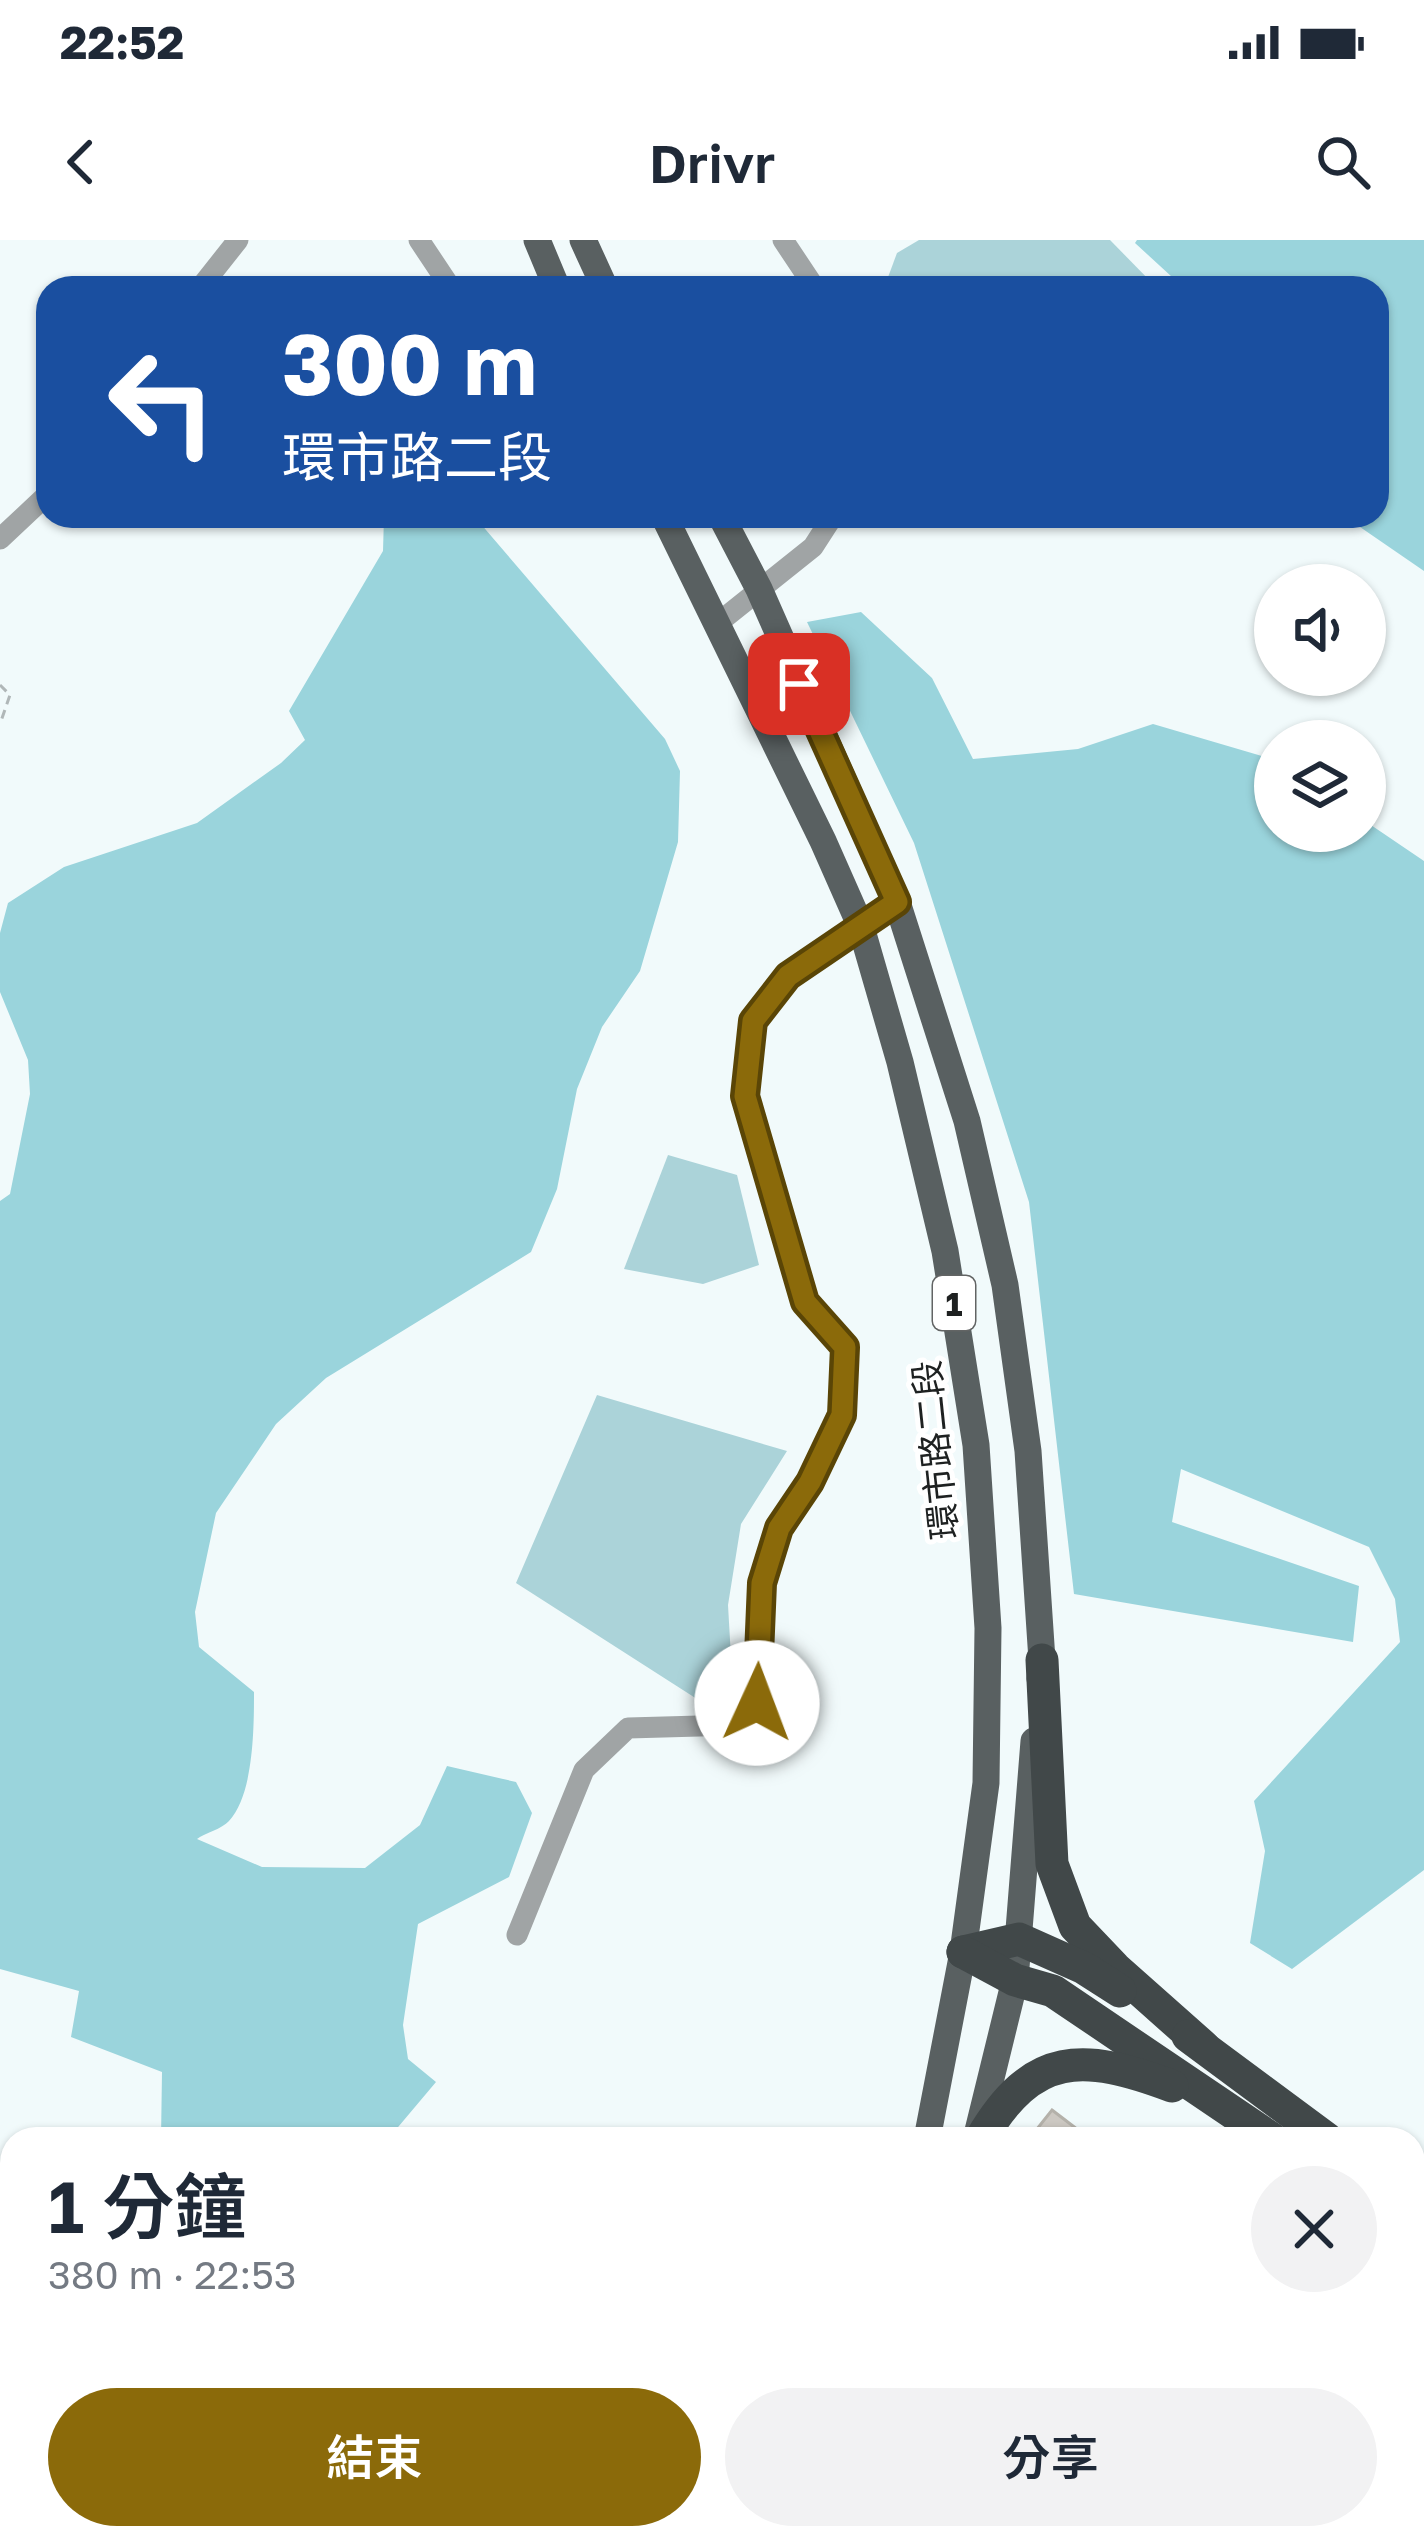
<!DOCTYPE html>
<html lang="zh-TW">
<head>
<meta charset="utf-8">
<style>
  body { margin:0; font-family:"Golos Text","Noto Sans TC",sans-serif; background:#f2f2f3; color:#1f2937; height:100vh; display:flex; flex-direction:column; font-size:45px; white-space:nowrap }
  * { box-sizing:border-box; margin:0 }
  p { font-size:39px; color:#747a83 }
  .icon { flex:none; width:66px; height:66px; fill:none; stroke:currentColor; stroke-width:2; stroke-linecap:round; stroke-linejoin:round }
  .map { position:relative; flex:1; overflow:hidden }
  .details { position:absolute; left:0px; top:1887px; width:1425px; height:423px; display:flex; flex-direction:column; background:#fff; border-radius:36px 36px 0 0; box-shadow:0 3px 9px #0004 }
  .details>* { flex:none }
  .guide { position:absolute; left:36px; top:36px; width:1353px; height:252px; border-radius:36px; box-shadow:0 3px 9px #0004; background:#1a4fa0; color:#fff; overflow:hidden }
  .fabs { position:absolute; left:1254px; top:324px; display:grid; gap:24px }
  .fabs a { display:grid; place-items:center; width:132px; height:132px; border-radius:50%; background:#fff; box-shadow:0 3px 9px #0004; font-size:60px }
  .pin { position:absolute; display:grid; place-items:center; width:102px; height:102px; color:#fff; margin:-51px; border-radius:24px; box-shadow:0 6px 18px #0006 }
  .me { position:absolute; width:132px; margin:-66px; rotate:2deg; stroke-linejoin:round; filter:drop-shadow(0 0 9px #0008) }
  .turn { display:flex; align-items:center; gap:42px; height:252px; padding:0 48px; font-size:54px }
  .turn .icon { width:156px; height:156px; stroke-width:2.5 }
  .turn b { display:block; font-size:84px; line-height:102px }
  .round { display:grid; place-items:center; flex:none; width:126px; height:126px; border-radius:63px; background:#f2f2f3 }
  .summary { display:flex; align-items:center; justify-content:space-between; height:204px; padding:0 48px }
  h1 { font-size:72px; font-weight:600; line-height:90px }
  .primary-button { display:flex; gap:24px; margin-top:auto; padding:24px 48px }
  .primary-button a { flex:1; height:138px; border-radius:72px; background:#8b6a0a; color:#fff; font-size:48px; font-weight:600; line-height:138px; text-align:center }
  .primary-button a+a { background:#f2f2f3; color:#1f2937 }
  .status { display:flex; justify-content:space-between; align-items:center; height:84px; padding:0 60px; background:#fff; direction:ltr }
  .status svg { height:33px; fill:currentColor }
  header { display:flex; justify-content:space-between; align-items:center; height:156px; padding:0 48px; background:#fff; font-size:54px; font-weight:600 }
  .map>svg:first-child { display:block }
</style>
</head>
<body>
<div class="status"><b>22:52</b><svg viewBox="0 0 49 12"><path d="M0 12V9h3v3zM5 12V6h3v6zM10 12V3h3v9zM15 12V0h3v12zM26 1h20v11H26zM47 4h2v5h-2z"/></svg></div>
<header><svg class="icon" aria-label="back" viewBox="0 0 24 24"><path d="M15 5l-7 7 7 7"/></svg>Drivr<svg class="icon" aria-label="search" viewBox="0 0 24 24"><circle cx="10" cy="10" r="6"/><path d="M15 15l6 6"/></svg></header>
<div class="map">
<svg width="1424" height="2308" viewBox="0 0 1424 2308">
  <rect width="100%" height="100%" fill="#f1fafb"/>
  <g fill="#abd3d9">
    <path d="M 919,0 L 1110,0 L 1157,48 L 884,48 L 897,13 Z"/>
    <path d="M 668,915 L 737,935 L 759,1025 L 703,1044 L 624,1029 Z"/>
    <path d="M 597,1155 L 787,1211 L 741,1284 L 728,1365 L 732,1435 L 711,1468 L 516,1343 Z"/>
  </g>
  <g fill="#9ad4dc">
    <path d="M 1137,0 L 1424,0 L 1424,331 L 1344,276 L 1377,276 L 1377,48 L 1184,48 L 1135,3 Z"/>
    <path d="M 384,276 L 474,276 L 665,499 L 680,531 L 678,602 L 640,731 L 602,787 L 577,849 L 557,949 L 531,1012 L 326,1138 L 276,1184 L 216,1273 L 195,1372 L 199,1407 L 254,1452 C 254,1487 254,1554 229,1581 C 222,1589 205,1593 197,1599 L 262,1627 L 365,1628 L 420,1585 L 447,1526 L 516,1542 L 532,1573 L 509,1637 L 418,1684 L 403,1785 L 408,1819 L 436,1842 L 388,1899 L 161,1899 L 162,1832 L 71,1797 L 79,1751 L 0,1729 L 0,961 L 10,954 L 30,854 L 28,820 L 0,752 L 0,693 L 8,663 L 64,627 L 197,583 L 281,523 L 305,500 L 289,471 L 383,311 Z"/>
    <path d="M 861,372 L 932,438 L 973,519 L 1078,509 L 1153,484 L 1275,520 L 1275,591 L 1365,591 L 1365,581 L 1424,621 L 1424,1630 L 1292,1729 L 1250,1703 L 1265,1611 L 1254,1561 L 1400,1402 L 1395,1359 L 1369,1307 L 1181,1229 L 1172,1282 L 1359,1346 L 1353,1402 L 1074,1354 L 1029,962 L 914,603 L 807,382 Z"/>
    <path d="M 12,2154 L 12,2298 L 181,2298 L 172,2308 L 0,2308 L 0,2172 Z"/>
  </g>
  <path fill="#ccc8c2" stroke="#b4b1aa" stroke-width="3" d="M 1052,1870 L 1090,1899 L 1029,1899 Z"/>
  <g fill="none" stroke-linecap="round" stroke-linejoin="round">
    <path stroke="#b0b7b8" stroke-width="3" stroke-dasharray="9 6" stroke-linecap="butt" d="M 0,445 L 10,455 L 0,484"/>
    <g stroke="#a0a4a5" stroke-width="21">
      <path d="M 419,0 L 451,48"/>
      <path d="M 783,0 L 815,48"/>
      <path d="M 200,48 L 238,0"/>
      <path d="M 0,299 L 48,254"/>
      <path d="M 718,383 L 813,307 L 833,276"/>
      <path d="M 517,1695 L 584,1530 L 628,1488 L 735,1485 L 757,1464 L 762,1343 L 779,1288 L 810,1242 L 841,1175 L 845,1107 L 805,1062 L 745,856 L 753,781 L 789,736 L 897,662"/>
      <path d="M 1413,2127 L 1424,2116"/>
      <path d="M 1413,2263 L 1424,2272"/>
      <path d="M 910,2298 L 945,2308"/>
      <path d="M 1056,2308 L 1071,2298"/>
      <path d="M 1107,2308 L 1116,2298"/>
      <path d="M 1355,2308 L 1359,2298"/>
    </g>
    <g stroke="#596061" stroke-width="27">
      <path d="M 537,0 L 557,48"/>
      <path d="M 583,0 L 605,48"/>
      <path d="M 664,276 L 823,601 L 861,687 L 900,822 L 945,1011 L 976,1205 L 988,1388 L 986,1543 L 963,1712 L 927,1899"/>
      <path d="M 721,276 L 759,349 L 897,662 L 967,881 L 1005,1045 L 1028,1211 L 1042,1420 L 1040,1439"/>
      <path d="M 977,1895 L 1015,1740 L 1034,1501"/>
      <path d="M 799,2308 L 804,2298"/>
      <path d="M 854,2308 L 859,2298"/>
    </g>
    <g stroke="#414849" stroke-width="33">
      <path d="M 1042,1420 L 1052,1624 L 1075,1686 L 1115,1728 L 1204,1807"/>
      <path d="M 963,1712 L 1019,1699 L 1084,1728 L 1120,1751"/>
      <path d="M 963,1712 L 1015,1740 L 1053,1751 L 1272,1899"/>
      <path d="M 1188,1796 L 1327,1899"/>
      <path d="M 981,1899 C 1033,1810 1083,1813 1172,1846"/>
      <path d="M 1413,2006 L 1424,2014"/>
    </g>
    <g stroke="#393c3d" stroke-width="6" stroke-dasharray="21 21" stroke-linecap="butt">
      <path d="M 1413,2092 L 1424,2081"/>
      <path d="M 1413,2118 L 1424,2108"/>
      <path d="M 1186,2308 L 1196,2298"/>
      <path d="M 1213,2308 L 1224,2298"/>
    </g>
    <path stroke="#414849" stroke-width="33" d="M 1413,1965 L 1424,1974"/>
  </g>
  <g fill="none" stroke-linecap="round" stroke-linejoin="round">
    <defs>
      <path id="route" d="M 757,1463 L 762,1343 L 779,1288 L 810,1242 L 842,1175 L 845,1107 L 805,1062 L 745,856 L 753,781 L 788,736 L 897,662 L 799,444"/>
    </defs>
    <use href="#route" stroke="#5a4506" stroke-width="30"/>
    <use href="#route" stroke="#8b6a0a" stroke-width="21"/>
  </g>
  <g text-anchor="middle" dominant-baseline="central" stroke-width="10" stroke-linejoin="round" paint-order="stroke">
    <rect fill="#fff" stroke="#626464" stroke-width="3" x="933" y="1036" width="42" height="54" rx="9"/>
    <g font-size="33" font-weight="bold" fill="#1e2121">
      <text x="954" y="1063">1</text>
    </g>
    <g font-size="36" fill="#1e2121" stroke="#fff">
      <text transform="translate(935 1210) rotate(-96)">環市路二段</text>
    </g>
  </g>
</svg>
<div class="fabs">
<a><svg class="icon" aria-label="sound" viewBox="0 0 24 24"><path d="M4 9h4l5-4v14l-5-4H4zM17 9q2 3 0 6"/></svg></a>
<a><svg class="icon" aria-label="layers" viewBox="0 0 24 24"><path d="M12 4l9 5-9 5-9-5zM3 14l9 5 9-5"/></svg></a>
</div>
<div class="pin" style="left:799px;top:444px;background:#d93025"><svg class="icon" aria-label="arrive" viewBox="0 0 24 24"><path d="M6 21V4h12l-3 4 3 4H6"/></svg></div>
<svg class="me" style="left:757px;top:1463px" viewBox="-20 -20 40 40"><circle r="19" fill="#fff"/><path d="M0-13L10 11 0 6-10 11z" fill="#8b6a0a"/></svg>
<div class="guide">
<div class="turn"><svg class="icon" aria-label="left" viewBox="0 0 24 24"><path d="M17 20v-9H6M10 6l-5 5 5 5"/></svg><div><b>300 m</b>環市路二段</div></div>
</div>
<section class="details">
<div class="summary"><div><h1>1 分鐘</h1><p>380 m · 22:53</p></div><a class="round"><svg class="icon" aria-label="close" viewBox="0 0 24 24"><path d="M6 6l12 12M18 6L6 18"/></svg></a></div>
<div class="primary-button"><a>結束</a><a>分享</a></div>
</section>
</div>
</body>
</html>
